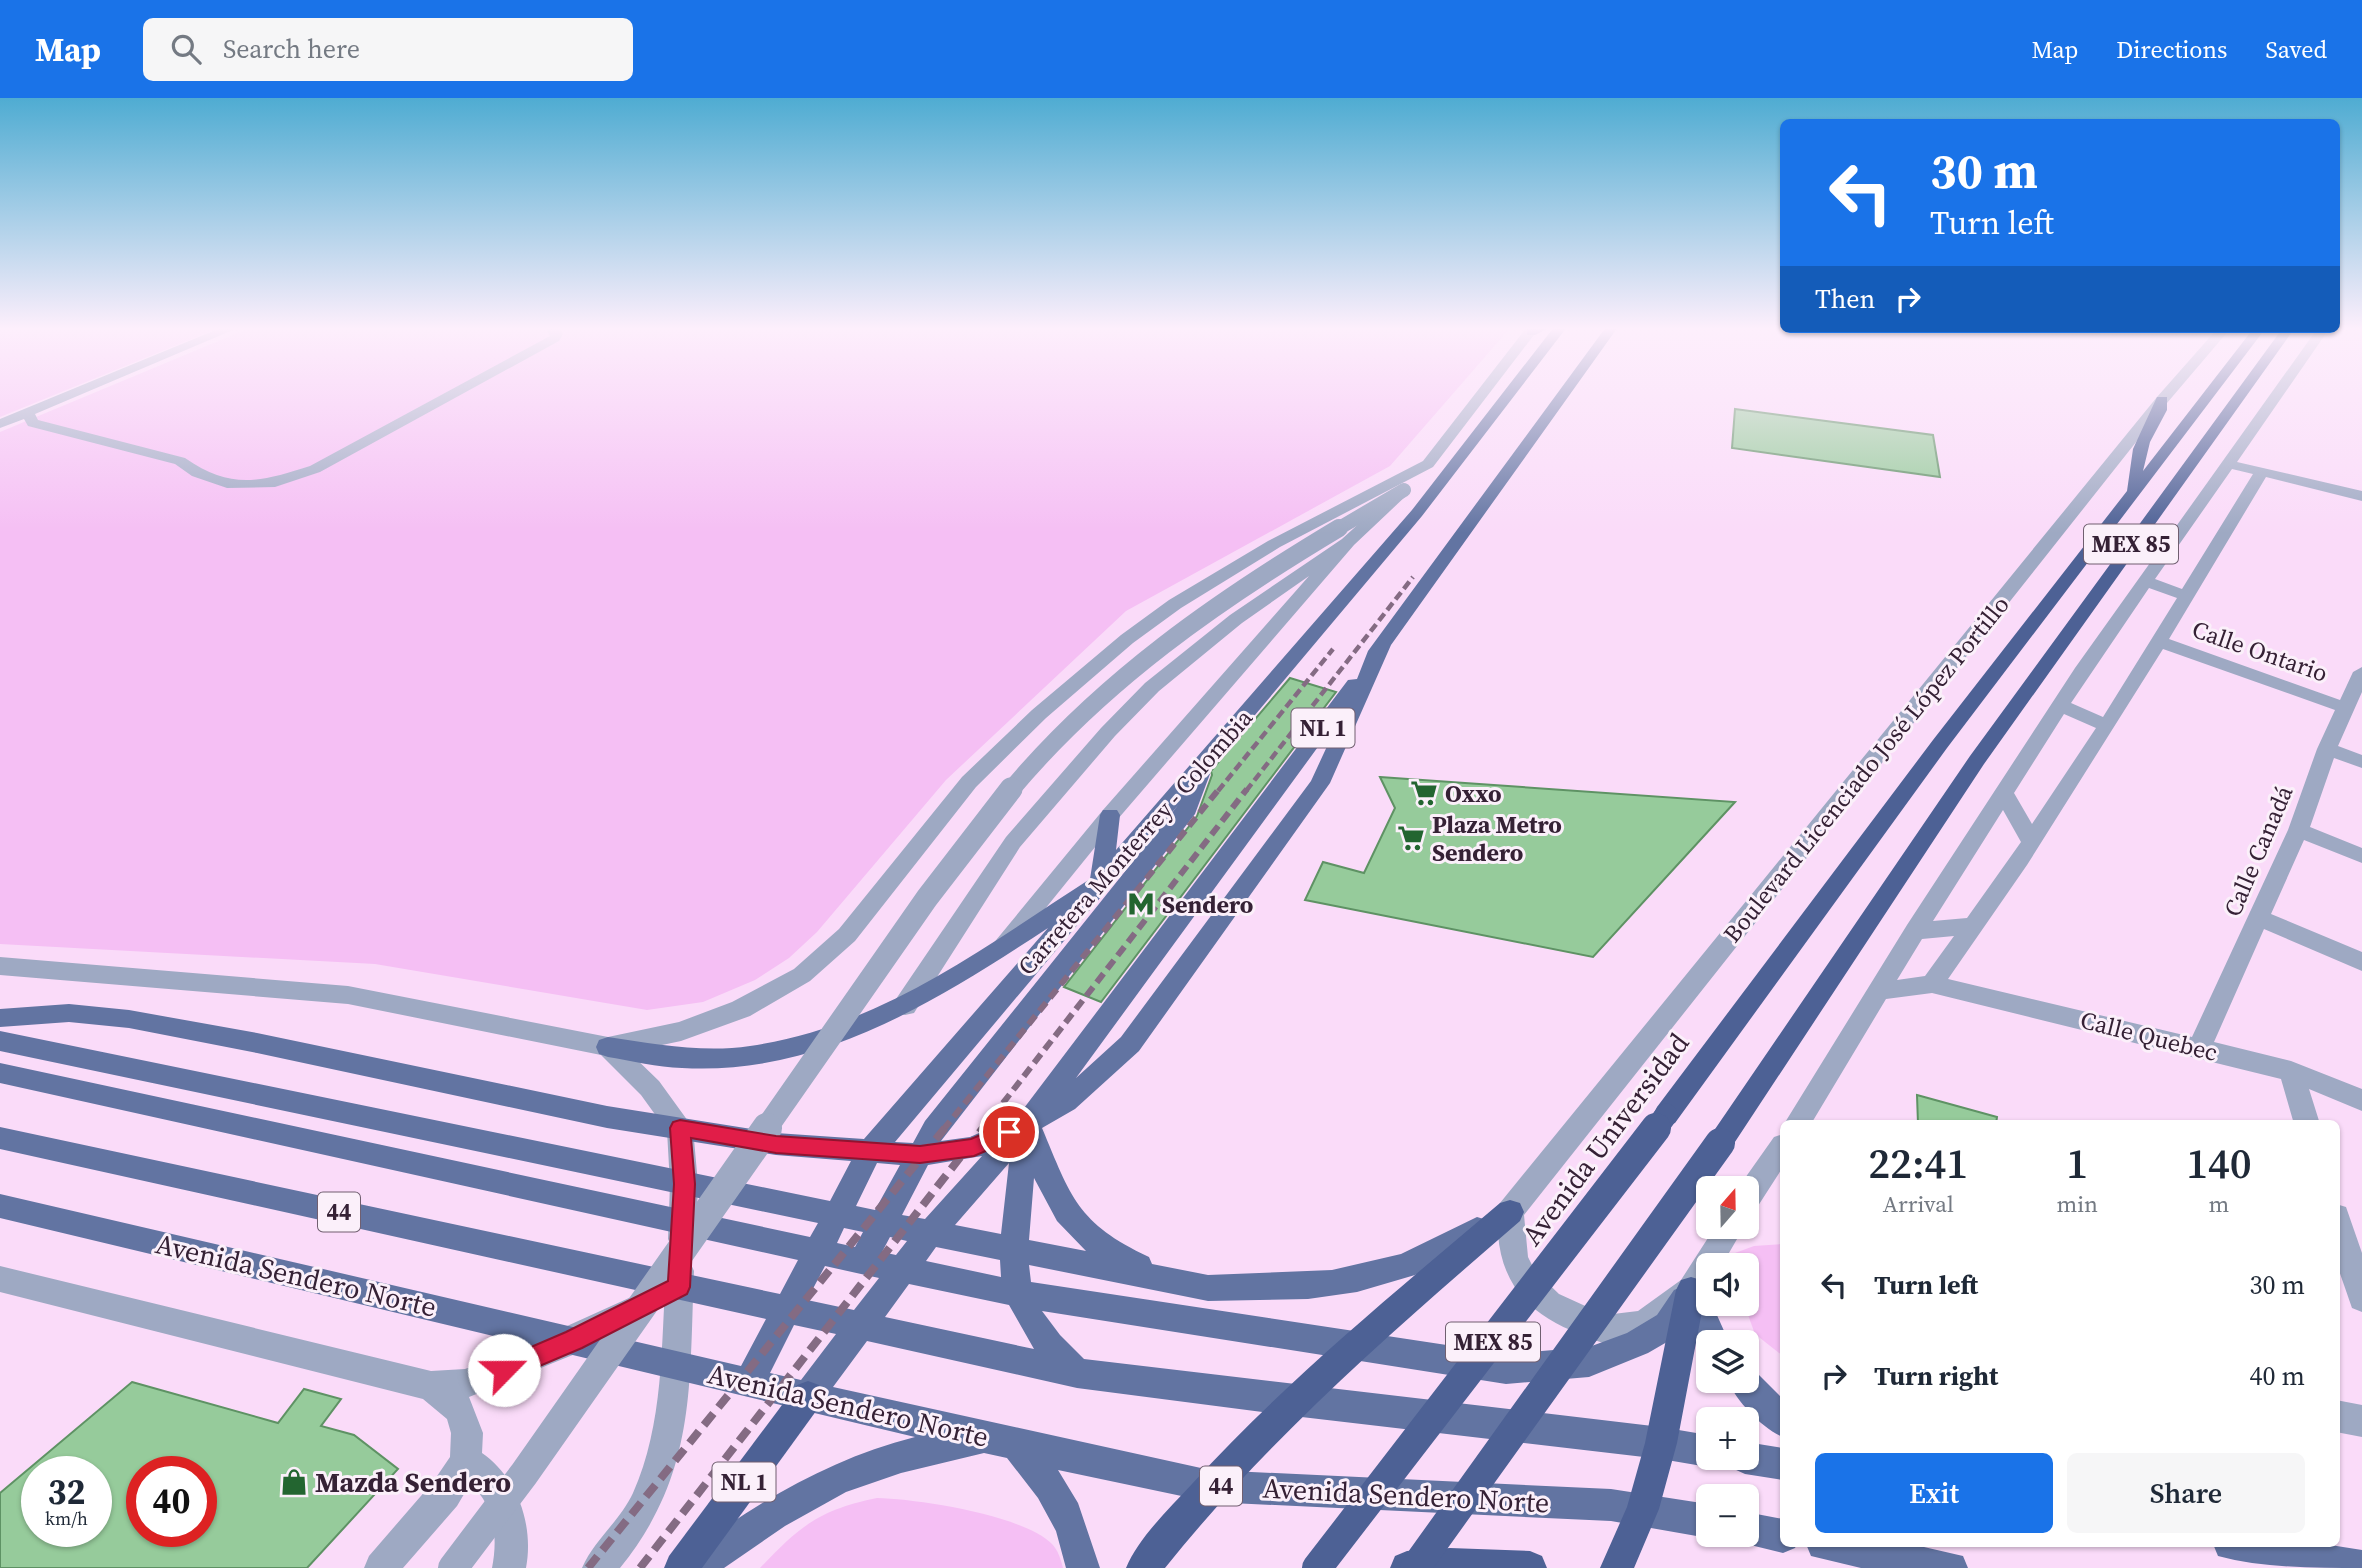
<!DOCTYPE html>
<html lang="en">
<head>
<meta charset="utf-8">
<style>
  body { margin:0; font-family:"Source Serif 4",serif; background:#f6f6f7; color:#1f2937; height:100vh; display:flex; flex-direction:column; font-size:26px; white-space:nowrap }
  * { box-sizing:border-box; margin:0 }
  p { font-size:23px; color:#747a83 }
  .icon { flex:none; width:38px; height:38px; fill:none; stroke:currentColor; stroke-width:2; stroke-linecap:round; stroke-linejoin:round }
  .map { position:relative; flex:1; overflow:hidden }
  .drawer { position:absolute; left:1780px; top:1022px; width:560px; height:427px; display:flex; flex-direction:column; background:#fff; border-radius:10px; box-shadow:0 2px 5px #0004 }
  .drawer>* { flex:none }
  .top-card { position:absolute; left:1780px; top:21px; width:560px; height:214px; border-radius:10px; box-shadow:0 2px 5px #0004; background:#1a73e8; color:#fff; overflow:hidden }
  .needle { width:46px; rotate:20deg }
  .fabs { position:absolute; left:1696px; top:1078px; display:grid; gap:14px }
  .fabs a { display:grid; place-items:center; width:63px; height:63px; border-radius:10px; background:#fff; box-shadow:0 2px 5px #0004; font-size:35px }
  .speed { position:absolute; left:21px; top:1358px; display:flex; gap:14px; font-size:35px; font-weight:700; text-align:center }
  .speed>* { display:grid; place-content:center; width:91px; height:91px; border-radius:50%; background:#fff; box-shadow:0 2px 5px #0004; line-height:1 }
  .speed small { font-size:18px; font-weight:400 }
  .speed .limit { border:10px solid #d22; background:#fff; color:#111 }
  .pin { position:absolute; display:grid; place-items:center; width:60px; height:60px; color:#fff; margin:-30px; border:4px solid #fff; border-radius:50%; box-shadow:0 2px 7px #0007 }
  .me { position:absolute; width:77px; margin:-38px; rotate:67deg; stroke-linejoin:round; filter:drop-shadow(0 0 5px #0008) }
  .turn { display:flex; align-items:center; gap:24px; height:147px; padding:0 35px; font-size:32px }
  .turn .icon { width:91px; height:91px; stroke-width:2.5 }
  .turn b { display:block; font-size:49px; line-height:60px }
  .then { display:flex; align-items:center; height:66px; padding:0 35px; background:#0003; gap:14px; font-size:26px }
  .eta { display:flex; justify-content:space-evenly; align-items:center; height:119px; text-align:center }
  .eta b { font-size:42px; font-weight:600; line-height:49px }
  .primary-button { display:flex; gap:14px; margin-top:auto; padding:14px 35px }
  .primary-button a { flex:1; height:80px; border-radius:10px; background:#1a73e8; color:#fff; font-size:28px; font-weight:600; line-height:80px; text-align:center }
  .primary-button a+a { background:#f6f6f7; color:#1f2937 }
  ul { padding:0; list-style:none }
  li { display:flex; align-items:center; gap:21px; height:91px; padding:0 35px }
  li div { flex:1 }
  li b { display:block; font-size:26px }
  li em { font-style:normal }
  header { display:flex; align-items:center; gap:42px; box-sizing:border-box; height:98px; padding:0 35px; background:#1a73e8; color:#fff }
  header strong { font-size:33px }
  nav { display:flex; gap:38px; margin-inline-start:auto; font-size:24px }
  .search { width:490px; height:63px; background:#f6f6f7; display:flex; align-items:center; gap:18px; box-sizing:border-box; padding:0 24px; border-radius:10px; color:#747a83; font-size:26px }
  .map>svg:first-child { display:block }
</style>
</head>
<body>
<header>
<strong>Map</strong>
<div class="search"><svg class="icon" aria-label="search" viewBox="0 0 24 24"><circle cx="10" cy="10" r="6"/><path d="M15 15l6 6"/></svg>Search here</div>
<nav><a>Map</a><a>Directions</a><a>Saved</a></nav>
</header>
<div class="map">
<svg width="2362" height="1470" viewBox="0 0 2362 1470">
  <rect width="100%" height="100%" fill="#fadbf9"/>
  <g fill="#f5bff4">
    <path d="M 0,229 L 221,229 L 0,319 Z"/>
    <path d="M 252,229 L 1511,229 L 1390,368 L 1126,513 L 946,682 L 817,834 L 789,860 L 755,882 L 703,904 L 647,912 L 375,866 L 0,846 L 0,334 Z"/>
    <path d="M 1783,1146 L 1783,1258 L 1755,1236 L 1744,1206 L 1746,1206 L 1746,1167 L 1736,1167 L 1735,1155 L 1754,1148 Z"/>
    <path d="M 877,1400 C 918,1401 1023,1417 1052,1446 C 1058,1452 1061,1462 1063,1470 L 760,1470 C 800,1428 819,1412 877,1400 Z"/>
  </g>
  <g fill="#96cb9b" stroke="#5e9264" stroke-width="2" fill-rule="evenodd">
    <path d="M 1735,311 L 1933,337 L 1940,379 L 1732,350 Z"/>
    <path d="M 1290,580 L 1336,594 L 1101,904 L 1064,889 L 1197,718 L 1212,677 L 1211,673 Z"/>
    <path d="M 1380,679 L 1465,685 L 1735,704 L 1593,859 L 1305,802 L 1323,764 L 1364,775 L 1395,710 Z"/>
    <path d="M 1917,997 L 1997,1019 L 1996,1026 L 1918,1026 Z"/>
    <path d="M 132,1284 L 278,1325 L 304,1291 L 341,1301 L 321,1328 L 354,1337 L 398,1371 L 307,1470 L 0,1470 L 0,1395 ZM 37,1374 L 96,1374 L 96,1433 L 37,1433 ZM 142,1374 L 201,1374 L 201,1433 L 142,1433 Z"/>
  </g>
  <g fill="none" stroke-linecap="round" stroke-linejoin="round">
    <g fill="#9ea9c3" fill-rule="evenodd">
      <path d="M 223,229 L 240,229 L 35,316 L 38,322 L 185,360 C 231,392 260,384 310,368 L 550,238 L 545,229 L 558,229 L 563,236 L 559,243 L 320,374 L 275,389 L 227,390 L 192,378 L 175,366 L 28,328 L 24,321 L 0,330 L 0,321 Z"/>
      <path d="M 1527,229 L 1540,229 L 1433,369 L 1280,449 L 1181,510 L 1133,545 L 1046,620 L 976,689 L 855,843 L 810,883 L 750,918 L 681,943 L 629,954 L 659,983 L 693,1030 L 698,1086 L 696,1141 L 692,1150 L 682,1154 L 672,1150 L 668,1141 L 670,1086 L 667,1033 L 641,997 L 601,957 L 348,906 L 0,877 L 0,859 L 348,888 L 608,939 L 679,924 L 732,904 L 794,871 L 839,831 L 962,679 L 1032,612 L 1121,537 L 1169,502 L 1268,443 L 1423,363 Z"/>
      <path d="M 2217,231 L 2230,231 L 2167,305 L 1524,1117 L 1528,1159 L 1535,1173 L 1559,1196 L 1605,1217 L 1638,1213 L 1681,1182 L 1715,1129 L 1744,1129 L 1722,1167 L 1708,1167 C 1708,1198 1703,1200 1679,1218 C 1657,1234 1634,1248 1605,1245 C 1597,1244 1588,1239 1580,1236 C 1532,1218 1502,1189 1498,1136 C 1497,1125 1495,1116 1500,1105 L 2157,299 Z"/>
      <path d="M 2317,231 L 2329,231 L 2237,364 L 2362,393 L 2362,403 L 2266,379 L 2169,541 L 2340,602 L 2353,574 L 2362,569 L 2362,594 L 2338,648 L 2362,657 L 2362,670 L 2334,660 L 2310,729 L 2362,750 L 2362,765 L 2304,742 L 2271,816 L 2362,854 L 2362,873 L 2264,831 L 2214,944 L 2291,963 L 2362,991 L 2362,1013 L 2309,991 L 2320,1026 L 2294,1026 L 2281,981 L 1932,895 L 1886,901 L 1811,1026 L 1784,1026 L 1907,827 L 2075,570 ZM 2232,371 L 2253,376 L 2182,491 L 2155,481 ZM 2149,490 L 2177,500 L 2103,619 L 2071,605 ZM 2163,551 L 2335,612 L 2317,651 L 2288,732 L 2192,939 L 1948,881 L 2027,767 ZM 2064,616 L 2096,630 L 2032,726 L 2014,695 ZM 2003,712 L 2021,744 L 1967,820 L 1933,823 ZM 1954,838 L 1925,878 L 1897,882 L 1922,841 Z"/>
      <path d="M 1403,389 L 1408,390 L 1410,393 L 1408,396 L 1354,447 L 1117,722 L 1011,853 L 1003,855 L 995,853 L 992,847 L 1103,712 L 1309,478 L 1242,525 L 1159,593 L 1115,638 L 1020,749 L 914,915 L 905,917 L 896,915 L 893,908 L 896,901 L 1006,739 L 1101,630 L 1145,585 L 1230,517 L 1342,441 L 1398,390 Z"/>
      <path d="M 1783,1036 L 1783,1069 L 1756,1111 L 1746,1114 L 1746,1090 L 1738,1090 L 1774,1039 Z"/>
      <path d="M 2336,1106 L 2346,1109 L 2362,1155 L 2362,1214 L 2352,1210 L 2336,1164 Z"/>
      <path d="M 680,1160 L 690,1164 L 694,1173 C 689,1287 697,1375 620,1470 L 582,1470 C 594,1442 620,1423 633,1395 C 664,1326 661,1247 666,1173 L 670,1164 Z"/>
      <path d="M 0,1168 L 431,1273 L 465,1271 L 501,1258 L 640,1195 L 650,1199 L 655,1209 L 650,1219 L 585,1252 L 469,1299 L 483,1335 L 482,1355 C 518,1380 534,1428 526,1470 L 492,1470 C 498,1440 495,1407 470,1386 L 457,1408 L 403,1470 L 364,1470 L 369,1458 L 433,1384 L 450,1359 L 451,1335 L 447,1321 L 423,1301 L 0,1194 Z"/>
      <path d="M 2336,1302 L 2362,1307 L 2362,1339 L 2336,1334 Z"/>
    </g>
    <g fill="#6274a2" fill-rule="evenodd">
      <path d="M 1533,229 L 1551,229 L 1535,237 L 1527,237 L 1527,231 Z"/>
      <path d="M 1554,229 L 1567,229 L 1422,418 L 1208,673 L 1210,676 L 1195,716 L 941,1043 L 970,1039 L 1018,1018 L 1348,582 L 1357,581 L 1368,553 L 1606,229 L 1618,229 L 1391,547 L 1330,685 L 1139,953 L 1075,1011 L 1042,1030 C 1071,1099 1077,1125 1149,1159 L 1152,1166 L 1208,1177 L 1332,1172 L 1401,1156 L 1477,1119 L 1487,1122 L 1491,1131 L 1487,1140 L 1415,1177 L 1357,1194 L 1308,1201 L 1208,1203 L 1029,1167 L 1031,1184 L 1506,1256 L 1589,1249 L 1627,1235 L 1657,1217 L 1674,1192 L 1679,1190 L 1682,1184 L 1692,1180 L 1702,1184 L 1708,1197 L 1708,1206 L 1712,1206 L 1729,1244 L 1708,1244 L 1708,1256 L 1703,1254 L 1689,1220 L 1679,1237 L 1648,1255 L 1589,1279 L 1506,1286 L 1042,1213 L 1060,1237 L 1084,1261 L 1661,1329 L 1708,1337 L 1708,1360 L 1721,1360 L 1719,1364 L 1708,1369 L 1661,1361 L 1293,1318 L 1077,1290 L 867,1243 L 833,1289 L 1210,1372 L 1611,1391 L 1708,1406 L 1708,1437 L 1715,1437 L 1708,1440 L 1611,1423 L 1210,1404 L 1058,1372 L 1078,1405 L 1100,1470 L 1066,1470 L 1056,1433 L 1038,1400 L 1007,1360 L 984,1355 L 901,1375 L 846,1394 L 785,1428 L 724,1470 L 679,1470 L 684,1458 C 755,1406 828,1361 915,1339 L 0,1120 L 0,1096 L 741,1268 L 766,1221 L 0,1051 L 0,1029 L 780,1196 L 798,1162 L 0,985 L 0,965 L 810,1139 L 818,1125 L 0,953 L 0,933 L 830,1103 L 851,1063 L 776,1057 L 607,1030 L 257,955 L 129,930 L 69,924 L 0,929 L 0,911 L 69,906 L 129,912 L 257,935 L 607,1008 L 776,1035 L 864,1041 L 1048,830 C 938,902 820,978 682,970 C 657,969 632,963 608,959 L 599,956 L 596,949 L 599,942 L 608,939 C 655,946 703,955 750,948 C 878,930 984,849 1090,781 L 1100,717 L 1103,712 L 1117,712 L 1120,717 L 1116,752 L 1412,412 ZM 1342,616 L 1311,683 L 1121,939 L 1076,980 ZM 1179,706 L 925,1023 L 913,1045 L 895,1044 ZM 982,1058 L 925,1121 L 902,1117 L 928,1067 ZM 877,1065 L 900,1067 L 875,1112 L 856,1108 ZM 1009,1065 L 1001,1136 L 955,1127 ZM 1034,1080 L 1057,1123 L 1086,1153 L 1029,1142 ZM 844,1130 L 863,1134 L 855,1149 L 837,1145 ZM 890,1139 L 907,1143 L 896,1157 L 882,1154 ZM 936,1149 L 1000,1162 L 1001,1179 L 926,1163 ZM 825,1168 L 879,1180 L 854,1212 L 807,1202 ZM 909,1186 L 1009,1207 L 1034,1251 L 885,1219 ZM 794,1227 L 836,1236 L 801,1282 L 770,1275 Z"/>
      <path d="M 1746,1269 L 1754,1272 L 1783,1301 L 1783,1339 C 1763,1331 1736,1303 1728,1283 L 1746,1283 Z"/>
      <path d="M 1746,1344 L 1783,1350 L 1783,1382 L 1745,1376 L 1734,1371 L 1729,1360 L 1746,1360 Z"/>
      <path d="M 1746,1414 L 1783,1421 L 1783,1446 L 1797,1446 L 1795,1450 L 1783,1455 L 1734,1443 L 1732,1437 L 1746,1437 Z"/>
      <path d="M 1806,1446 L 1911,1446 L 1963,1458 L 1968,1470 L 1861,1470 L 1811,1458 Z"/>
      <path d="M 2213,1446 L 2324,1446 L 2362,1452 L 2362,1470 C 2315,1470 2262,1470 2218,1458 Z"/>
    </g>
    <g fill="#4d6195" fill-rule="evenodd">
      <path d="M 2253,231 L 2265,231 L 1947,650 L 1675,1025 L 1666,1028 L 1657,1025 L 1653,1017 L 1657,1009 L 1933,642 L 2127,393 L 2133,351 L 2157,299 L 2167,299 L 2167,312 L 2150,344 L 2143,373 Z"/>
      <path d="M 2282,231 L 2294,231 L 1984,666 L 1729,1053 L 1720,1056 L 1711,1053 L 1707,1045 L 1711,1037 L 1970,658 Z"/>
      <path d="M 1510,1102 L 1520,1105 L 1524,1114 L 1520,1123 C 1394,1232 1269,1340 1165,1470 L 1126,1470 C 1139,1439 1169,1411 1192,1386 C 1286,1283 1394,1195 1500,1105 Z"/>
      <path d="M 1691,1179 L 1701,1182 L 1706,1192 L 1677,1345 L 1659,1411 L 1634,1470 L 1600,1470 L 1627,1409 L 1645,1345 L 1676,1192 L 1681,1182 Z"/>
      <path d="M 808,1283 L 819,1287 L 823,1298 L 819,1309 L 702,1470 L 664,1470 L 669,1458 L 797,1287 Z"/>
      <path d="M 1450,1450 L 1530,1453 L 1542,1458 L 1547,1470 L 1390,1470 L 1395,1458 L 1407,1453 Z"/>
    </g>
    <g stroke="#846b83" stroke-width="4.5" stroke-dasharray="9 4.5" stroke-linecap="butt">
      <path d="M 1218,693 L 1333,551"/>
      <path d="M 1246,693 L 1413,479"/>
    </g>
    <g stroke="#846b83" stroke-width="6" stroke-dasharray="11 6" stroke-linecap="butt">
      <path d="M 943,1032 L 1219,691"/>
      <path d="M 982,1032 L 1247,691"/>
    </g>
    <g stroke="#846b83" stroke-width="8" stroke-dasharray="15 8" stroke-linecap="butt">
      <path d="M 588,1470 L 945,1030"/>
      <path d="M 640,1470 L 983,1030"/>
    </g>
    <path stroke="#9ea9c3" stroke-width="14" d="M 1336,432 L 1404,392"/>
    <path stroke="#9ea9c3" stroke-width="18" d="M 1010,693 C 1102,583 1217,503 1339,430"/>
    <path stroke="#9ea9c3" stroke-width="23" d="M 765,1032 L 927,800 L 1011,691"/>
    <path stroke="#9ea9c3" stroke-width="30" d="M 453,1470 L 524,1376 L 767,1030"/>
    <path stroke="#4d6195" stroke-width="23" d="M 1655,1032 L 1666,1017"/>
    <g stroke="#4d6195" stroke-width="30">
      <path d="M 1317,1470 L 1656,1030"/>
      <path d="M 1415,1470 L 1720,1045"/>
    </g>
  </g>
  <linearGradient id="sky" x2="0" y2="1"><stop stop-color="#4facd2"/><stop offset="0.53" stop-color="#fdeffc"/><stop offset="1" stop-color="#fdeffc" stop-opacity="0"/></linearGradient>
  <rect width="2362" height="435" fill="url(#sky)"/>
  <path fill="#e11d48" stroke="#92132f" stroke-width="2" d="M 680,1022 L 776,1038 L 920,1048 L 971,1041 L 1009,1025 L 1016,1028 L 1019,1034 L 1016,1040 L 974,1058 L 920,1065 L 776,1055 L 691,1040 L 695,1086 L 690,1189 L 687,1196 L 582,1250 L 504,1283 L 496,1280 L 493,1272 L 496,1264 L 566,1234 L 668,1183 L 674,1086 L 670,1030 L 673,1024 Z"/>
  <defs>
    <symbol id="supermarket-bare" viewBox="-9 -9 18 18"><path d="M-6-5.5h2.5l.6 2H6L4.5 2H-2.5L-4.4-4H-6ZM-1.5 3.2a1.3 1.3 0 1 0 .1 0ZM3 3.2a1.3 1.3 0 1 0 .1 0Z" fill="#236530" stroke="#fbf0fa" stroke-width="2.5" paint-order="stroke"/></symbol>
    <symbol id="metro-bare" viewBox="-9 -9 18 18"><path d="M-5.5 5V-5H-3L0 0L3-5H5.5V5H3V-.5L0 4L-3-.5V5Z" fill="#236530" stroke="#fbf0fa" stroke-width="2.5" paint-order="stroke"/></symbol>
    <symbol id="shop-bare" viewBox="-9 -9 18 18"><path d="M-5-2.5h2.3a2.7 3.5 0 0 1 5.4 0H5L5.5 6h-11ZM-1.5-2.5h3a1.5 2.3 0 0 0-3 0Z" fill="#236530" stroke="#fbf0fa" stroke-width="2.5" paint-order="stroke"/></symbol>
  </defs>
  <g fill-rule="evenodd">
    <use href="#supermarket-bare" x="1405" y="676" width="38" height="38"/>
    <use href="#supermarket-bare" x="1392" y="721" width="38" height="38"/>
    <use href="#metro-bare" x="1122" y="787" width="38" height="38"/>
    <use href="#shop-bare" x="275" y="1365" width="38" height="38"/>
  </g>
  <g text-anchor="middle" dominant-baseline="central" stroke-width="6" stroke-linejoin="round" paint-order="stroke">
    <g fill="#fbf0fa" stroke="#705f70" stroke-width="2">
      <rect x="2084" y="426.5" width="94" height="39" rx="5"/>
      <rect x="1291.5" y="610.5" width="63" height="39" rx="5"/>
      <rect x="318" y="1094.5" width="42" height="39" rx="5"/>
      <rect x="1446" y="1224.5" width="94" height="39" rx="5"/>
      <rect x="712.5" y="1364.5" width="63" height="39" rx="5"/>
      <rect x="1200" y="1368.5" width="42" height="39" rx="5"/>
    </g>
    <g font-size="23" font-weight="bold" fill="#352135">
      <text x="2131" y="446">MEX 85</text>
      <text x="1323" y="630">NL 1</text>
      <text x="339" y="1114">44</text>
      <text x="1493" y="1244">MEX 85</text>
      <text x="744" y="1384">NL 1</text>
      <text x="1221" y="1388">44</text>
    </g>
    <g font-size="24" fill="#352135" stroke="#fbf0fa">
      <text transform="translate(2260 553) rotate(19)">Calle Ontario</text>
      <text transform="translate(1866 671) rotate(-51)">Boulevard Licenciado José López Portillo</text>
      <text transform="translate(1135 744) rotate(-49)">Carretera Monterrey - Colombia</text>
      <text transform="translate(2258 753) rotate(-67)">Calle Canadá</text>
      <text transform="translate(2149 938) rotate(14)">Calle Quebec</text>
    </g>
    <g font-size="24" font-weight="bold" fill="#352135" stroke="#fbf0fa" text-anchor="start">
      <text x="1445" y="695">Oxxo</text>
      <text x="1432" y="726">Plaza Metro<tspan x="1432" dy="28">Sendero</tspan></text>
      <text x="1162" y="806">Sendero</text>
    </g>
    <g font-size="28" fill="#352135" stroke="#fbf0fa">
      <text transform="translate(1605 1041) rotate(-53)">Avenida Universidad</text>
      <text transform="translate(296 1177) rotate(13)">Avenida Sendero Norte</text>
      <text transform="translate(848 1307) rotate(13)">Avenida Sendero Norte</text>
      <text transform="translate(1406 1397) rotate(3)">Avenida Sendero Norte</text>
    </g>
    <g font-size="28" font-weight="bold" fill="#352135" stroke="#fbf0fa" text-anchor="start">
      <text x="315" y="1384">Mazda Sendero</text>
    </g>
  </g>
</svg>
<div class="fabs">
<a><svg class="needle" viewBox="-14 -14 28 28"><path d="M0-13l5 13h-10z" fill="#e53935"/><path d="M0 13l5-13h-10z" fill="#747a83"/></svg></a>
<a><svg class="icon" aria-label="sound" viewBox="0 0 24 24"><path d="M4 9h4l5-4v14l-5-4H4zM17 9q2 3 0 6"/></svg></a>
<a><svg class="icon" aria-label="layers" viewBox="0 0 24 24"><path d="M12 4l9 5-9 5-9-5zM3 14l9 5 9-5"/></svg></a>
<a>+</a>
<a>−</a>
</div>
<div class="speed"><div>32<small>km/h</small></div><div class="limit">40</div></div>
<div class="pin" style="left:1009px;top:1034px;background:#d93025"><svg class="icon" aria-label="arrive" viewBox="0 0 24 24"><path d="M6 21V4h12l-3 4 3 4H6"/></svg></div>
<svg class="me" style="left:504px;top:1272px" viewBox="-20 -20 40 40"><circle r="19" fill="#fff"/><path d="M0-13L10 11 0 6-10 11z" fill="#e11d48"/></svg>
<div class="top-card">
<div class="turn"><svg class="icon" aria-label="left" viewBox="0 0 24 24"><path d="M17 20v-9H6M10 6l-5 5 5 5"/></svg><div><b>30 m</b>Turn left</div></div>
<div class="then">Then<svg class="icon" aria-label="right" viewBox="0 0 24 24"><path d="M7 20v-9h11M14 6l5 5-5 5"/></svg></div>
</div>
<section class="drawer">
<div class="eta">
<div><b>22:41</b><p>Arrival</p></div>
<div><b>1</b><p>min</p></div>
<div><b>140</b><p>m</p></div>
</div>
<ul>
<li><svg class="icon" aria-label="left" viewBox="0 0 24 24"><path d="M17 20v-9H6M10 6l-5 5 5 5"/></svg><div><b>Turn left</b></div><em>30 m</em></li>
<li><svg class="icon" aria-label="right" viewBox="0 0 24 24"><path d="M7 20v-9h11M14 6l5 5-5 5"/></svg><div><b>Turn right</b></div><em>40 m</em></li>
</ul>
<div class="primary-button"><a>Exit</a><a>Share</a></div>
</section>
</div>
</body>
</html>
